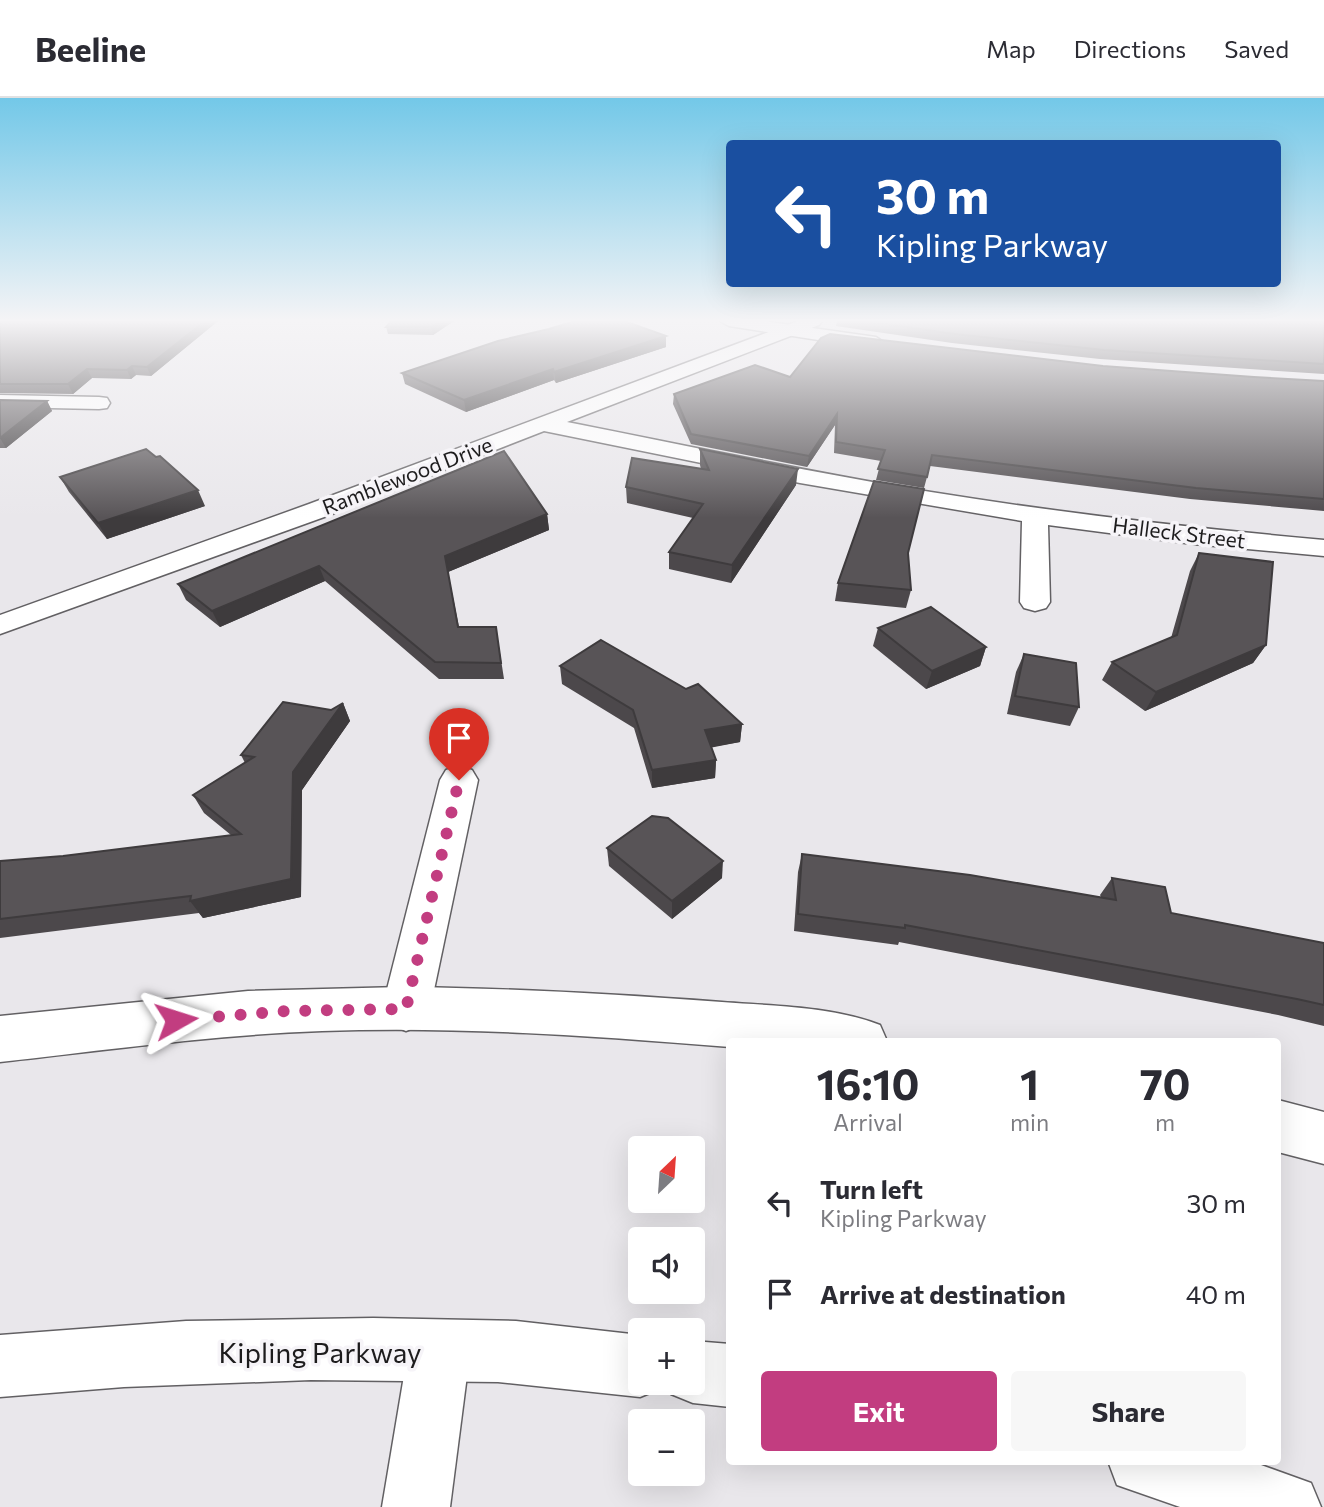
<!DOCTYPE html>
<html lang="en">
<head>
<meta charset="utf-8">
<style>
  body { margin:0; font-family:Commissioner,sans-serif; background:#f7f7f7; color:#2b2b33; height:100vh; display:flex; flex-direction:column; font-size:26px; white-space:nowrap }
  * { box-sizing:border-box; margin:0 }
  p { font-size:23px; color:#7c7c81 }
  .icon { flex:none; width:38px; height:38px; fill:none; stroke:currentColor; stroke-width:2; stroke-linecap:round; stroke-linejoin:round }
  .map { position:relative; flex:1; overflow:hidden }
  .panel { position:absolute; left:726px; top:940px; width:555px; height:427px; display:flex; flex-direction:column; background:#fff; border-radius:7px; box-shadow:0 7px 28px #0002 }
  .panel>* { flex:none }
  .banner { position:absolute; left:726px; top:42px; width:555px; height:147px; border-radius:7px; box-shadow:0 7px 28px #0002; background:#1a4fa0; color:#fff; overflow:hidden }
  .needle { width:46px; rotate:25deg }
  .buttons { position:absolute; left:628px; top:1038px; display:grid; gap:14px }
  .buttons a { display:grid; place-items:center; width:77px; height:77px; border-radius:7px; background:#fff; box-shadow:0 7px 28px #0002; font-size:35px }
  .pin { position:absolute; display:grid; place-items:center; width:60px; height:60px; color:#fff; margin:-72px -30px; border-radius:50% 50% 50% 0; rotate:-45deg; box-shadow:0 0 7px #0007 }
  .pin .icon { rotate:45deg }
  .me { position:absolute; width:77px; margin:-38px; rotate:84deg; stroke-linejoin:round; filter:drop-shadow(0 0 5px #0008) }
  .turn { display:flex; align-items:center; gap:24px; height:147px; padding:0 35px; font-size:32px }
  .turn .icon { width:91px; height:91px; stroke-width:2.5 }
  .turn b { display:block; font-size:49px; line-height:60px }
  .eta { display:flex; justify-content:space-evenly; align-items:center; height:119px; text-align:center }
  .eta b { font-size:42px; font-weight:700; line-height:49px }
  .primary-button { display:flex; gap:14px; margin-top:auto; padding:14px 35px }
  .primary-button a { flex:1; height:80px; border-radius:7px; background:#c23d80; color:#fff; font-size:28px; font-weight:700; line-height:80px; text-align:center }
  .primary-button a+a { background:#f7f7f7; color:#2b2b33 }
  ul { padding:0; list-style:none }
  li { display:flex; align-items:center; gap:21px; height:91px; padding:0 35px }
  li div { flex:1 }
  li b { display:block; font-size:26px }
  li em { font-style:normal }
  header { display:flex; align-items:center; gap:42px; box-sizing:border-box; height:98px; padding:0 35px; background:#fff; border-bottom:2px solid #e1e1e2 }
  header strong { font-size:33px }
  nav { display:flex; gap:38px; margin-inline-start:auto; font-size:24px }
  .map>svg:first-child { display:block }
</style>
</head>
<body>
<header>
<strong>Beeline</strong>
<nav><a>Map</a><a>Directions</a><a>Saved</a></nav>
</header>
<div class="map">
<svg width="1324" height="1409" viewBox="0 0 1324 1409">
  <rect width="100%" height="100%" fill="#e9e7eb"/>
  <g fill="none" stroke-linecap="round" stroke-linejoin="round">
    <defs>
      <g id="street">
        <path d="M 798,223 L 822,223 L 819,227 L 567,324 C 688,348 809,374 931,394 C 1061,415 1192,430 1324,442 L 1324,458 L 1193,446 L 1048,427 L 1050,504 L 1046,510 L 1035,513 L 1024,510 L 1020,504 L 1022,423 L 800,385 L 544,333 L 327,418 L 0,536 L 0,517 L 309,406 Z"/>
        <path d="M 0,297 L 99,299 L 107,300 L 110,305 L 107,310 L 99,311 L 0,309 Z"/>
        <path d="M 459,668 L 472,672 L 478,682 L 430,911 L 423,926 L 406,933 L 389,926 L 382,911 L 440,682 L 446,672 Z"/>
        <path d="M 439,1223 L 461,1232 L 470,1254 L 450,1409 L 382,1409 L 408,1254 L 417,1232 Z"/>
      </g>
      <g id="secondary">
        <path d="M 720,223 L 763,223 L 876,239 L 885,245 L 876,251 L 729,228 Z"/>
        <path d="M 402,889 C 509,890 616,896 722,904 C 773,908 832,908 880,927 L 887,943 L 730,943 L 730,949 C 595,938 458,928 322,933 C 214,937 107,952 0,964 L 0,918 L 248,893 Z"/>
        <path d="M 1278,1002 L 1324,1014 L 1324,1066 L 1278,1054 Z"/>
        <path d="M 373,1220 L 516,1223 L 640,1237 L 640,1284 L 664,1284 L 662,1290 L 640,1299 L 498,1284 L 311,1282 L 124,1289 L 0,1299 L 0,1237 L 186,1223 Z"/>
        <path d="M 693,1243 L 730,1246 L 730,1309 L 693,1305 L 671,1296 L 666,1284 L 693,1284 Z"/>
        <path d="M 1108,1363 L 1250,1363 L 1311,1385 L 1321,1409 L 1180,1409 L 1117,1387 Z"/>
      </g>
    </defs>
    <use href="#street" stroke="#626063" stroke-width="3"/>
    <use href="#secondary" stroke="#626063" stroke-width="3"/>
    <use href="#street" fill="#fff" fill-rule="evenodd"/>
    <use href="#secondary" fill="#fff" fill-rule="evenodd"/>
  </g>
  <g fill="#4c484b">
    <path d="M 0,223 L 218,223 L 151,278 L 136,277 L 131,281 L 92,280 L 73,296 L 0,295 Z"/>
    <path d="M 454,223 L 433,237 L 388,236 L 386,229 Z"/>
    <path d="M 837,223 L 1324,223 L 1324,276 L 1100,261 L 952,245 L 836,228 Z"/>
    <path d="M 666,238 L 666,249 L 556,285 L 554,282 L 466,314 L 405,286 L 402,275 Z"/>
    <path d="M 1103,268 L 1254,279 L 1324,283 L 1324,413 L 1190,401 L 930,368 L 924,390 L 876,382 L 881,363 L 834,355 L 835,327 L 807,369 L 691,346 L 673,306 L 674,296 L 790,279 Z"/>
    <path d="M 0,302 L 47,303 L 52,313 L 6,350 L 0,350 Z"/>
    <path d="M 700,351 L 796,387 L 731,485 L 669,471 L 669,454 L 693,420 L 627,405 L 626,389 L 701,371 L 700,367 Z"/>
    <path d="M 60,379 L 205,408 L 107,441 L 69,394 Z"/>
    <path d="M 547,416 L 549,432 L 448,474 L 459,529 L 496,529 L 504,581 L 439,581 L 325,483 L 220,529 L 186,502 L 178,486 Z"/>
    <path d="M 908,455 L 911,492 L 906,510 L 835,503 L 838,485 Z"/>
    <path d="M 1199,455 L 1266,547 L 1253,565 L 1145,613 L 1102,582 L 1112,564 L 1171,540 L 1190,473 Z"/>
    <path d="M 878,530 L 986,549 L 980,568 L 926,591 L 873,548 Z"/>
    <path d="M 1024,556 L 1079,609 L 1070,628 L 1007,616 L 1016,574 Z"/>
    <path d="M 560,568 L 686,591 L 742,626 L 740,644 L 711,649 L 716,662 L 715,680 L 652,690 L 634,630 L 562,586 Z"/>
    <path d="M 343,605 L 350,623 L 302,692 L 301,799 L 203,820 L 199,815 L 0,840 L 0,763 L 63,758 L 231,737 L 204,715 L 193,697 L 245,665 L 241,657 L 331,612 Z"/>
    <path d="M 607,750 L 722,780 L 672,821 L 609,768 Z"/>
    <path d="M 802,756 L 1101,799 L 1100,797 L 1112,780 L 1171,815 L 1324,845 L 1324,928 L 1278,917 L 899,844 L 898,847 L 794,833 L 798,774 Z"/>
  </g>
  <g fill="#3e3b3d">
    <path d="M 205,223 L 218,223 L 151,278 L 147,269 Z"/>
    <path d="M 442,223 L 454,223 L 433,237 L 431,229 Z"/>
    <path d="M 666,238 L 666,249 L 556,285 L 554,274 Z"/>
    <path d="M 132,268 L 136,277 L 131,281 L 127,272 Z"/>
    <path d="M 87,271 L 92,280 L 73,296 L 68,286 Z"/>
    <path d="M 553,271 L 554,282 L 466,314 L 464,302 Z"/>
    <path d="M 47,303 L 52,313 L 6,350 L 0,340 Z"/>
    <path d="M 837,316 L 835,327 L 807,369 L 809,358 Z"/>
    <path d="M 798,371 L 796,387 L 731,485 L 732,467 Z"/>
    <path d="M 198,392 L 205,408 L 107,441 L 98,425 Z"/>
    <path d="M 547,416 L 549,432 L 448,474 L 445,458 Z"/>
    <path d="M 319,468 L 325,483 L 220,529 L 212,513 Z"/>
    <path d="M 1266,547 L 1253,565 L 1145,613 L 1156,594 Z"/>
    <path d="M 986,549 L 980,568 L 926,591 L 932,573 Z"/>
    <path d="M 343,605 L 350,623 L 302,692 L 301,799 L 203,820 L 190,803 Z"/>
    <path d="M 742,626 L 740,644 L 704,651 L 705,632 Z"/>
    <path d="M 716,662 L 715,680 L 652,690 L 652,672 Z"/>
    <path d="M 723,763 L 722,780 L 672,821 L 672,803 Z"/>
  </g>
  <g fill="#585457" stroke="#3e3b3d" stroke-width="2">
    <path d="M 0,223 L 205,223 L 147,269 L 132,268 L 127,272 L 87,271 L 68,286 L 0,286 Z"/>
    <path d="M 391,223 L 442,223 L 431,229 L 386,229 Z"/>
    <path d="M 575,223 L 624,223 L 666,238 L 554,274 L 553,271 L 464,302 L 402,275 L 498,243 L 549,231 Z"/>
    <path d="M 864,223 L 1324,223 L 1324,266 L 1104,252 L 955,236 Z"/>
    <path d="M 830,236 L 1103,268 L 1254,279 L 1324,283 L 1324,401 L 1196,390 L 932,357 L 927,379 L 878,371 L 885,352 L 836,344 L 837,316 L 809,358 L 691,336 L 674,296 L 755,267 L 790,279 L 821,240 Z"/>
    <path d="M 0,302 L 47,303 L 0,340 Z"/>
    <path d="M 146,351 L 156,359 L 160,358 L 198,392 L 98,425 L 60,379 Z"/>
    <path d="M 700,351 L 798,371 L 732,467 L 669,454 L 703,406 L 626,389 L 632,360 L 709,372 Z"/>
    <path d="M 504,353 L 547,416 L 445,458 L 458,529 L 496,529 L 501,565 L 435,564 L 319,468 L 212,513 L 178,486 Z"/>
    <path d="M 874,383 L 924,391 L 908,455 L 911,492 L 838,485 Z"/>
    <path d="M 1199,455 L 1273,464 L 1266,547 L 1156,594 L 1112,564 L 1177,537 Z"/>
    <path d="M 931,509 L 986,549 L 932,573 L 878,530 Z"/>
    <path d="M 601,542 L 686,591 L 698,586 L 742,626 L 705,632 L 716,662 L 652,672 L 633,612 L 560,568 Z"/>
    <path d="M 1024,556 L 1076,565 L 1079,609 L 1015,598 Z"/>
    <path d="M 283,604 L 331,612 L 343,605 L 293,674 L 291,781 L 190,803 L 191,798 L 0,821 L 0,763 L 63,758 L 241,736 L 193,697 L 254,659 L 241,657 Z"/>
    <path d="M 652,718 L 668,720 L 723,763 L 672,803 L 607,750 Z"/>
    <path d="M 802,756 L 970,777 L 1116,802 L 1112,780 L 1165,789 L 1171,815 L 1324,845 L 1324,907 L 1297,901 L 905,827 L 905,830 L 798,816 Z"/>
  </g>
  <linearGradient id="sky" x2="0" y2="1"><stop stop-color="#73c8e8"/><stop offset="0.53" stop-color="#f5f4f6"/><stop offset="1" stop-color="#f5f4f6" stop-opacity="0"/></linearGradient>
  <rect width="1324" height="420" fill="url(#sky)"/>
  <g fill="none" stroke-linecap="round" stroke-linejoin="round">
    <path stroke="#c23d80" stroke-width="12" stroke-dasharray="0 21.6" d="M 176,922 L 287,913 L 406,911 L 459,682"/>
  </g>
  <g text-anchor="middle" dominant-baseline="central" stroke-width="7" stroke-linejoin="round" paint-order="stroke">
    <g font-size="21" fill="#1d1c1d" stroke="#f6f4f8">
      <text transform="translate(407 377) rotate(-21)">Ramblewood Drive</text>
      <text transform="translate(1179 434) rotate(7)">Halleck Street</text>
    </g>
    <g font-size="28" fill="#1d1c1d" stroke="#f6f4f8">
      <text x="320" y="1254">Kipling Parkway</text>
    </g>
  </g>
</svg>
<div class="buttons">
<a><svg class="needle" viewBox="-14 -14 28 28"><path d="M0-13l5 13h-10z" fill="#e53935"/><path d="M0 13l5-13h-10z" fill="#7c7c81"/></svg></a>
<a><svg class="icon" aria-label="sound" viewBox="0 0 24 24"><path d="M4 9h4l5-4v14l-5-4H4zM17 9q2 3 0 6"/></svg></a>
<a>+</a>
<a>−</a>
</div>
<div class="pin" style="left:459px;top:682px;background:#d93025"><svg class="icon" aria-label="arrive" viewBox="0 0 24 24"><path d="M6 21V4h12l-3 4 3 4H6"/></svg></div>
<svg class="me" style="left:176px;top:922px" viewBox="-20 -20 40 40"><path d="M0-17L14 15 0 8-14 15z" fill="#c23d80" stroke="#fff" stroke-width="4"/></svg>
<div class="banner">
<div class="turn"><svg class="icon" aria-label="left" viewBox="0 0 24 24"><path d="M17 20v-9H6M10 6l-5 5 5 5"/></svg><div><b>30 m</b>Kipling Parkway</div></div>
</div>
<section class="panel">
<div class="eta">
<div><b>16:10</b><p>Arrival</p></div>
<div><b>1</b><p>min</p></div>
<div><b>70</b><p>m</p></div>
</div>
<ul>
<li><svg class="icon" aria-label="left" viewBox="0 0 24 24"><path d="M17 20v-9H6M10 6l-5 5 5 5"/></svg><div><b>Turn left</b><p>Kipling Parkway</p></div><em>30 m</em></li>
<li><svg class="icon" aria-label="arrive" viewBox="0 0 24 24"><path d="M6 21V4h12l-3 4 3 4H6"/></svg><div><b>Arrive at destination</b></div><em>40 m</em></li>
</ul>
<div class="primary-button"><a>Exit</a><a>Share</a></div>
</section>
</div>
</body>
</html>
